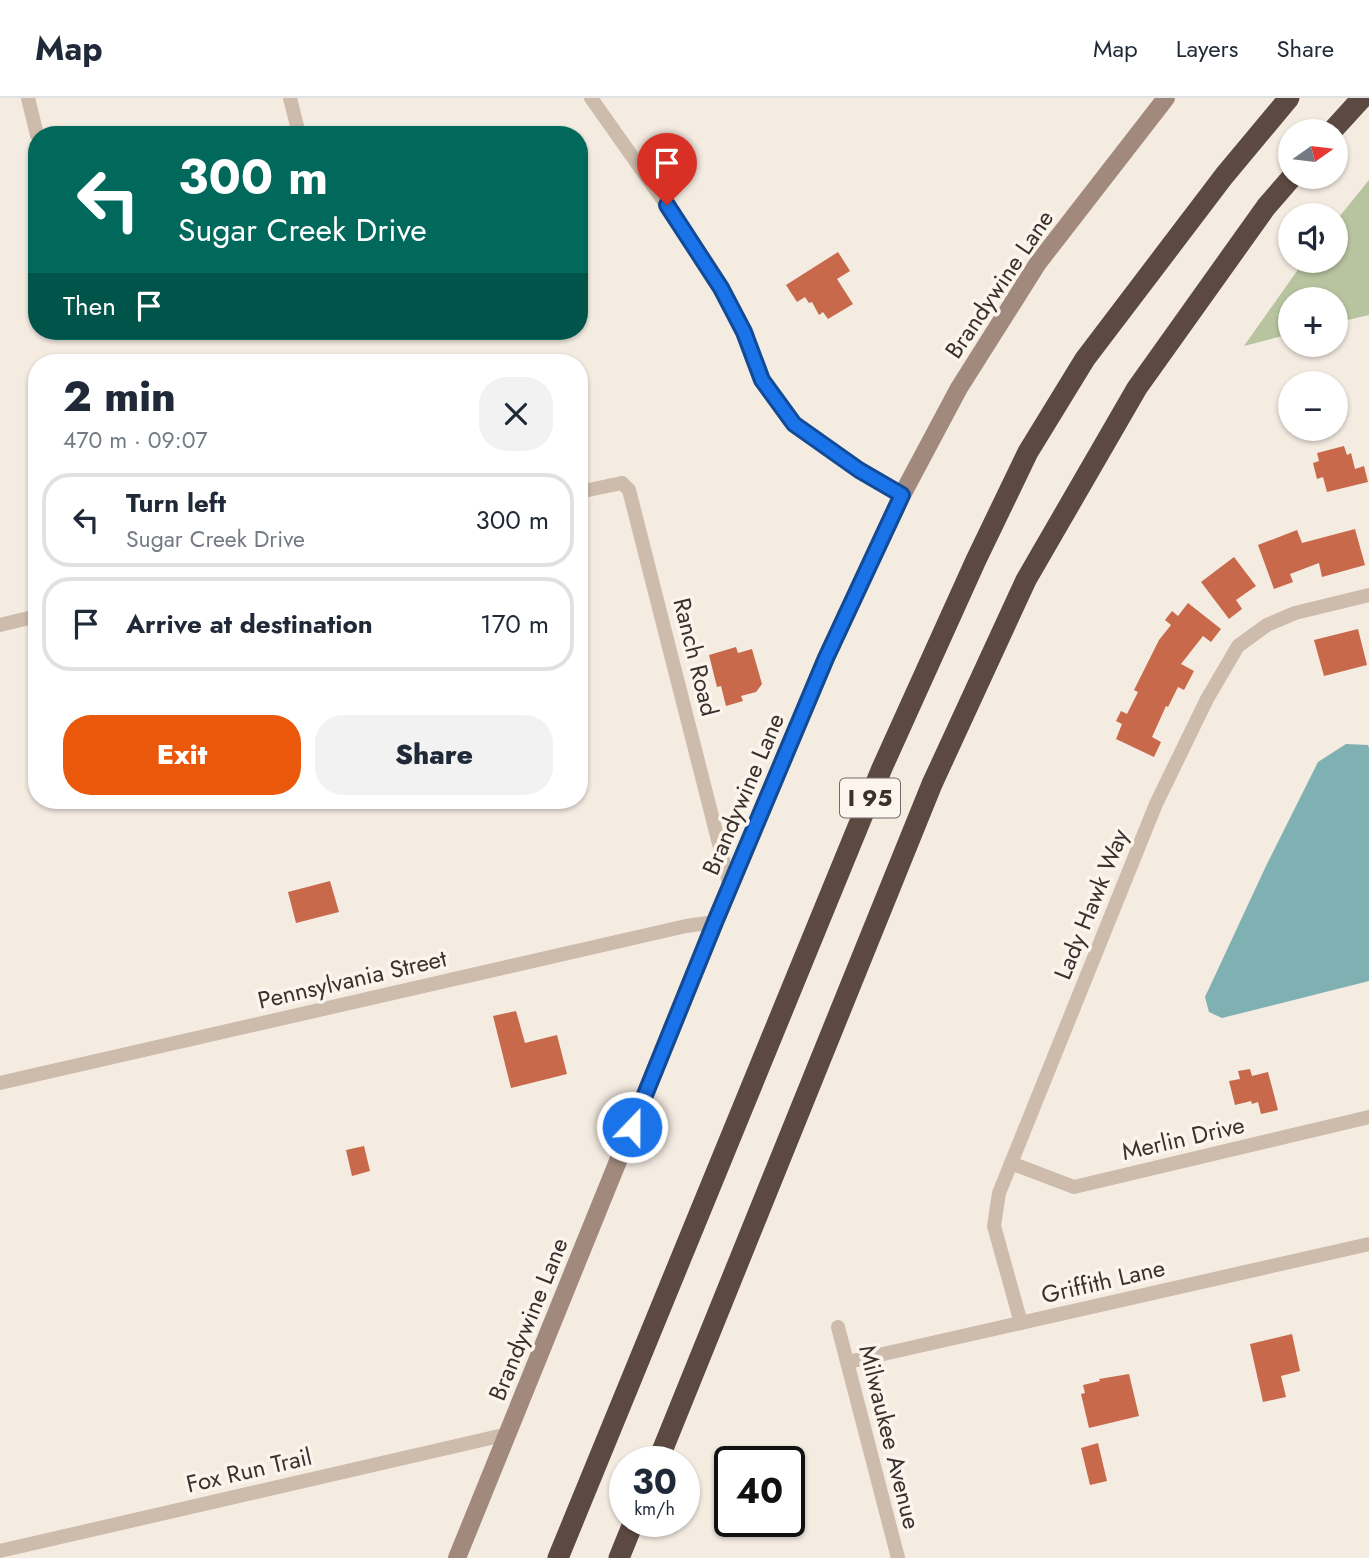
<!DOCTYPE html>
<html lang="en">
<head>
<meta charset="utf-8">
<style>
  body { margin:0; font-family:Jost,sans-serif; background:#f2f2f3; color:#1f2937; height:100vh; display:flex; flex-direction:column; font-size:26px; white-space:nowrap }
  * { box-sizing:border-box; margin:0 }
  p { font-size:23px; color:#747a83 }
  .icon { flex:none; width:38px; height:38px; fill:none; stroke:currentColor; stroke-width:2; stroke-linecap:round; stroke-linejoin:round }
  .map { position:relative; flex:1; overflow:hidden }
  .side { position:absolute; left:28px; top:256px; width:560px; height:455px; display:flex; flex-direction:column; background:#fff; border-radius:28px; box-shadow:0 2px 5px #0004 }
  .side>* { flex:none }
  .banner { position:absolute; left:28px; top:28px; width:560px; height:214px; border-radius:28px; box-shadow:0 2px 5px #0004; background:#00695c; color:#fff; overflow:hidden }
  .needle { width:46px; rotate:76deg }
  .tools { position:absolute; left:1278px; top:21px; display:grid; gap:14px }
  .tools a { display:grid; place-items:center; width:70px; height:70px; border-radius:50%; background:#fff; box-shadow:0 2px 5px #0004; font-size:35px }
  .speed { position:absolute; left:609px; top:1348px; display:flex; gap:14px; font-size:35px; font-weight:700; text-align:center }
  .speed>* { display:grid; place-content:center; width:91px; height:91px; border-radius:50%; background:#fff; box-shadow:0 2px 5px #0004; line-height:1 }
  .speed small { font-size:18px; font-weight:400 }
  .speed .limit { border:4px solid #111; border-radius:10px; background:#fff; color:#111 }
  .pin { position:absolute; display:grid; place-items:center; width:60px; height:60px; color:#fff; margin:-72px -30px; border-radius:50% 50% 50% 0; rotate:-45deg; box-shadow:0 0 7px #0007 }
  .pin .icon { rotate:45deg }
  .me { position:absolute; width:77px; margin:-38px; rotate:22deg; stroke-linejoin:round; filter:drop-shadow(0 0 5px #0008) }
  .turn { display:flex; align-items:center; gap:24px; height:147px; padding:0 35px; font-size:32px }
  .turn .icon { width:91px; height:91px; stroke-width:2.5 }
  .turn b { display:block; font-size:49px; line-height:60px }
  .then { display:flex; align-items:center; height:66px; padding:0 35px; background:#0003; gap:14px; font-size:26px }
  .round { display:grid; place-items:center; flex:none; width:74px; height:74px; border-radius:28px; background:#f2f2f3 }
  .overview { display:flex; align-items:center; justify-content:space-between; height:119px; padding:0 35px }
  h1 { font-size:42px; font-weight:800; line-height:52px }
  .cta { display:flex; gap:14px; margin-top:auto; padding:14px 35px }
  .cta a { flex:1; height:80px; border-radius:28px; background:#ea580c; color:#fff; font-size:28px; font-weight:800; line-height:80px; text-align:center }
  .cta a+a { background:#f2f2f3; color:#1f2937 }
  ul { padding:0; list-style:none }
  li { display:flex; align-items:center; gap:21px; height:94px; margin:0 14px 10px; padding:0 21px; border:4px solid #e0e1e3; border-radius:28px }
  li div { flex:1 }
  li b { display:block; font-size:26px }
  li em { font-style:normal }
  header { display:flex; align-items:center; gap:42px; box-sizing:border-box; height:98px; padding:0 35px; background:#fff; border-bottom:2px solid #e0e1e3 }
  header strong { font-size:33px }
  nav { display:flex; gap:38px; margin-inline-start:auto; font-size:24px }
  .map>svg:first-child { display:block }
</style>
</head>
<body>
<header>
<strong>Map</strong>
<nav><a>Map</a><a>Layers</a><a>Share</a></nav>
</header>
<div class="map">
<svg width="1369" height="1460" viewBox="0 0 1369 1460">
  <rect width="100%" height="100%" fill="#f4ebe1"/>
  <path fill="#b8c4a0" d="M 1369,82 L 1369,217 L 1335,225 L 1335,201 L 1290,201 L 1290,236 L 1244,248 L 1304,163 L 1335,163 L 1335,124 Z"/>
  <path fill="#7fb0b2" d="M 1346,646 L 1368,647 L 1369,650 L 1369,883 L 1222,920 L 1209,914 L 1205,899 L 1266,768 L 1318,664 Z"/>
  <g fill="#c8694b">
    <path d="M 838,154 L 850,173 L 837,181 L 853,206 L 828,221 L 823,214 L 819,217 L 812,204 L 809,205 L 805,199 L 797,204 L 786,187 Z"/>
    <path d="M 1344,348 L 1347,357 L 1351,355 L 1355,371 L 1364,368 L 1368,384 L 1327,394 L 1323,379 L 1317,381 L 1313,365 L 1319,363 L 1317,355 Z"/>
    <path d="M 1355,431 L 1365,467 L 1322,479 L 1319,465 L 1290,476 L 1293,484 L 1274,491 L 1258,447 L 1297,432 L 1302,445 Z"/>
    <path d="M 1234,459 L 1256,488 L 1236,502 L 1242,511 L 1229,521 L 1201,484 Z"/>
    <path d="M 1188,505 L 1221,531 L 1211,544 L 1203,538 L 1181,566 L 1194,573 L 1184,592 L 1178,589 L 1168,609 L 1166,608 L 1152,639 L 1161,644 L 1154,659 L 1116,641 L 1122,626 L 1116,623 L 1121,613 L 1127,616 L 1138,594 L 1134,592 L 1159,542 L 1171,527 L 1165,522 L 1172,513 L 1178,518 Z"/>
    <path d="M 1358,531 L 1367,567 L 1324,578 L 1314,542 Z"/>
    <path d="M 736,549 L 738,555 L 752,551 L 762,586 L 756,594 L 741,598 L 743,603 L 726,608 L 721,588 L 717,589 L 709,557 Z"/>
    <path d="M 330,783 L 339,814 L 296,825 L 288,794 Z"/>
    <path d="M 516,913 L 525,945 L 557,937 L 567,976 L 511,990 L 493,918 Z"/>
    <path d="M 1250,971 L 1252,978 L 1268,974 L 1278,1012 L 1261,1016 L 1258,1004 L 1252,1006 L 1251,1003 L 1235,1007 L 1229,983 L 1240,981 L 1238,973 Z"/>
    <path d="M 364,1048 L 370,1073 L 352,1078 L 346,1052 Z"/>
    <path d="M 1292,1236 L 1300,1273 L 1281,1278 L 1286,1299 L 1263,1304 L 1250,1246 Z"/>
    <path d="M 1129,1276 L 1139,1318 L 1089,1330 L 1081,1296 L 1085,1295 L 1083,1287 L 1100,1283 L 1099,1281 Z"/>
    <path d="M 1098,1345 L 1107,1383 L 1090,1387 L 1081,1350 Z"/>
  </g>
  <g fill="none" stroke-linecap="round" stroke-linejoin="round">
    <g stroke="#cdbbac" stroke-width="14">
      <path d="M 28,0 L 37,37"/>
      <path d="M 290,0 L 299,36"/>
      <path d="M 591,0 L 682,129 L 721,190 L 744,234 L 762,282 L 794,325 L 859,372 L 902,397"/>
      <path d="M 579,394 L 622,385 L 629,392 L 730,789"/>
      <path d="M 0,527 L 37,518"/>
      <path d="M 0,985 L 686,828 L 715,824"/>
      <path d="M 1011,1065 L 1074,1089 L 1369,1019"/>
      <path d="M 1021,1225 L 994,1128 L 999,1095 L 1156,706 L 1207,601 L 1238,548 L 1267,527 L 1295,515 L 1369,497"/>
      <path d="M 838,1229 L 898,1460"/>
      <path d="M 848,1264 L 1369,1146"/>
      <path d="M 0,1453 L 508,1336"/>
    </g>
    <path stroke="#a18a7d" stroke-width="18" d="M 457,1460 L 715,824 L 826,560 L 902,397 L 959,290 L 1038,165 L 1166,0"/>
    <g stroke="#5c4a42" stroke-width="21">
      <path d="M 1332,33 L 1362,0"/>
      <path d="M 658,1363 L 932,686 L 1026,482 L 1137,290 L 1266,109 L 1292,79"/>
      <path d="M 558,1460 L 882,670 L 976,462 L 1028,354 L 1085,261 L 1224,78 L 1289,0"/>
      <path d="M 619,1460 L 634,1423"/>
    </g>
  </g>
  <g fill="none" stroke-linecap="round" stroke-linejoin="round">
    <defs>
      <path id="route" d="M 632,1029 L 715,824 L 826,560 L 902,397 L 859,372 L 794,326 L 762,282 L 744,234 L 721,190 L 667,107"/>
    </defs>
    <use href="#route" stroke="#114b97" stroke-width="18"/>
    <use href="#route" stroke="#1a73e8" stroke-width="12"/>
  </g>
  <g text-anchor="middle" dominant-baseline="central" stroke-width="7" stroke-linejoin="round" paint-order="stroke">
    <rect fill="#fbf5ee" stroke="#756b66" stroke-width="2" x="840" y="680.5" width="60" height="39" rx="5"/>
    <g font-size="23" font-weight="bold" fill="#3b302b">
      <text x="870" y="700">I 95</text>
    </g>
    <g font-size="24" fill="#3b302b" stroke="#fbf5ee">
      <text transform="translate(999 186) rotate(-56)">Brandywine Lane</text>
      <text transform="translate(696 559) rotate(76)">Ranch Road</text>
      <text transform="translate(743 696) rotate(-67)">Brandywine Lane</text>
      <text transform="translate(1091 806) rotate(-68)">Lady Hawk Way</text>
      <text transform="translate(352 881) rotate(-13)">Pennsylvania Street</text>
      <text transform="translate(1183 1040) rotate(-13)">Merlin Drive</text>
      <text transform="translate(1103 1183) rotate(-13)">Griffith Lane</text>
      <text transform="translate(528 1221) rotate(-68)">Brandywine Lane</text>
      <text transform="translate(890 1339) rotate(76)">Milwaukee Avenue</text>
      <text transform="translate(249 1372) rotate(-13)">Fox Run Trail</text>
    </g>
  </g>
</svg>
<div class="tools">
<a><svg class="needle" viewBox="-14 -14 28 28"><path d="M0-13l5 13h-10z" fill="#e53935"/><path d="M0 13l5-13h-10z" fill="#747a83"/></svg></a>
<a><svg class="icon" aria-label="sound" viewBox="0 0 24 24"><path d="M4 9h4l5-4v14l-5-4H4zM17 9q2 3 0 6"/></svg></a>
<a>+</a>
<a>−</a>
</div>
<div class="speed"><div>30<small>km/h</small></div><div class="limit">40</div></div>
<div class="pin" style="left:667px;top:107px;background:#d93025"><svg class="icon" aria-label="arrive" viewBox="0 0 24 24"><path d="M6 21V4h12l-3 4 3 4H6"/></svg></div>
<svg class="me" style="left:632px;top:1029px" viewBox="-20 -20 40 40"><circle r="17" fill="#1a73e8" stroke="#fff" stroke-width="3"/><path d="M0-11L8 9 0 5-8 9z" fill="#fff"/></svg>
<div class="banner">
<div class="turn"><svg class="icon" aria-label="left" viewBox="0 0 24 24"><path d="M17 20v-9H6M10 6l-5 5 5 5"/></svg><div><b>300 m</b>Sugar Creek Drive</div></div>
<div class="then">Then<svg class="icon" aria-label="arrive" viewBox="0 0 24 24"><path d="M6 21V4h12l-3 4 3 4H6"/></svg></div>
</div>
<section class="side">
<div class="overview"><div><h1>2 min</h1><p>470 m · 09:07</p></div><a class="round"><svg class="icon" aria-label="close" viewBox="0 0 24 24"><path d="M6 6l12 12M18 6L6 18"/></svg></a></div>
<ul>
<li><svg class="icon" aria-label="left" viewBox="0 0 24 24"><path d="M17 20v-9H6M10 6l-5 5 5 5"/></svg><div><b>Turn left</b><p>Sugar Creek Drive</p></div><em>300 m</em></li>
<li><svg class="icon" aria-label="arrive" viewBox="0 0 24 24"><path d="M6 21V4h12l-3 4 3 4H6"/></svg><div><b>Arrive at destination</b></div><em>170 m</em></li>
</ul>
<div class="cta"><a>Exit</a><a>Share</a></div>
</section>
</div>
</body>
</html>
